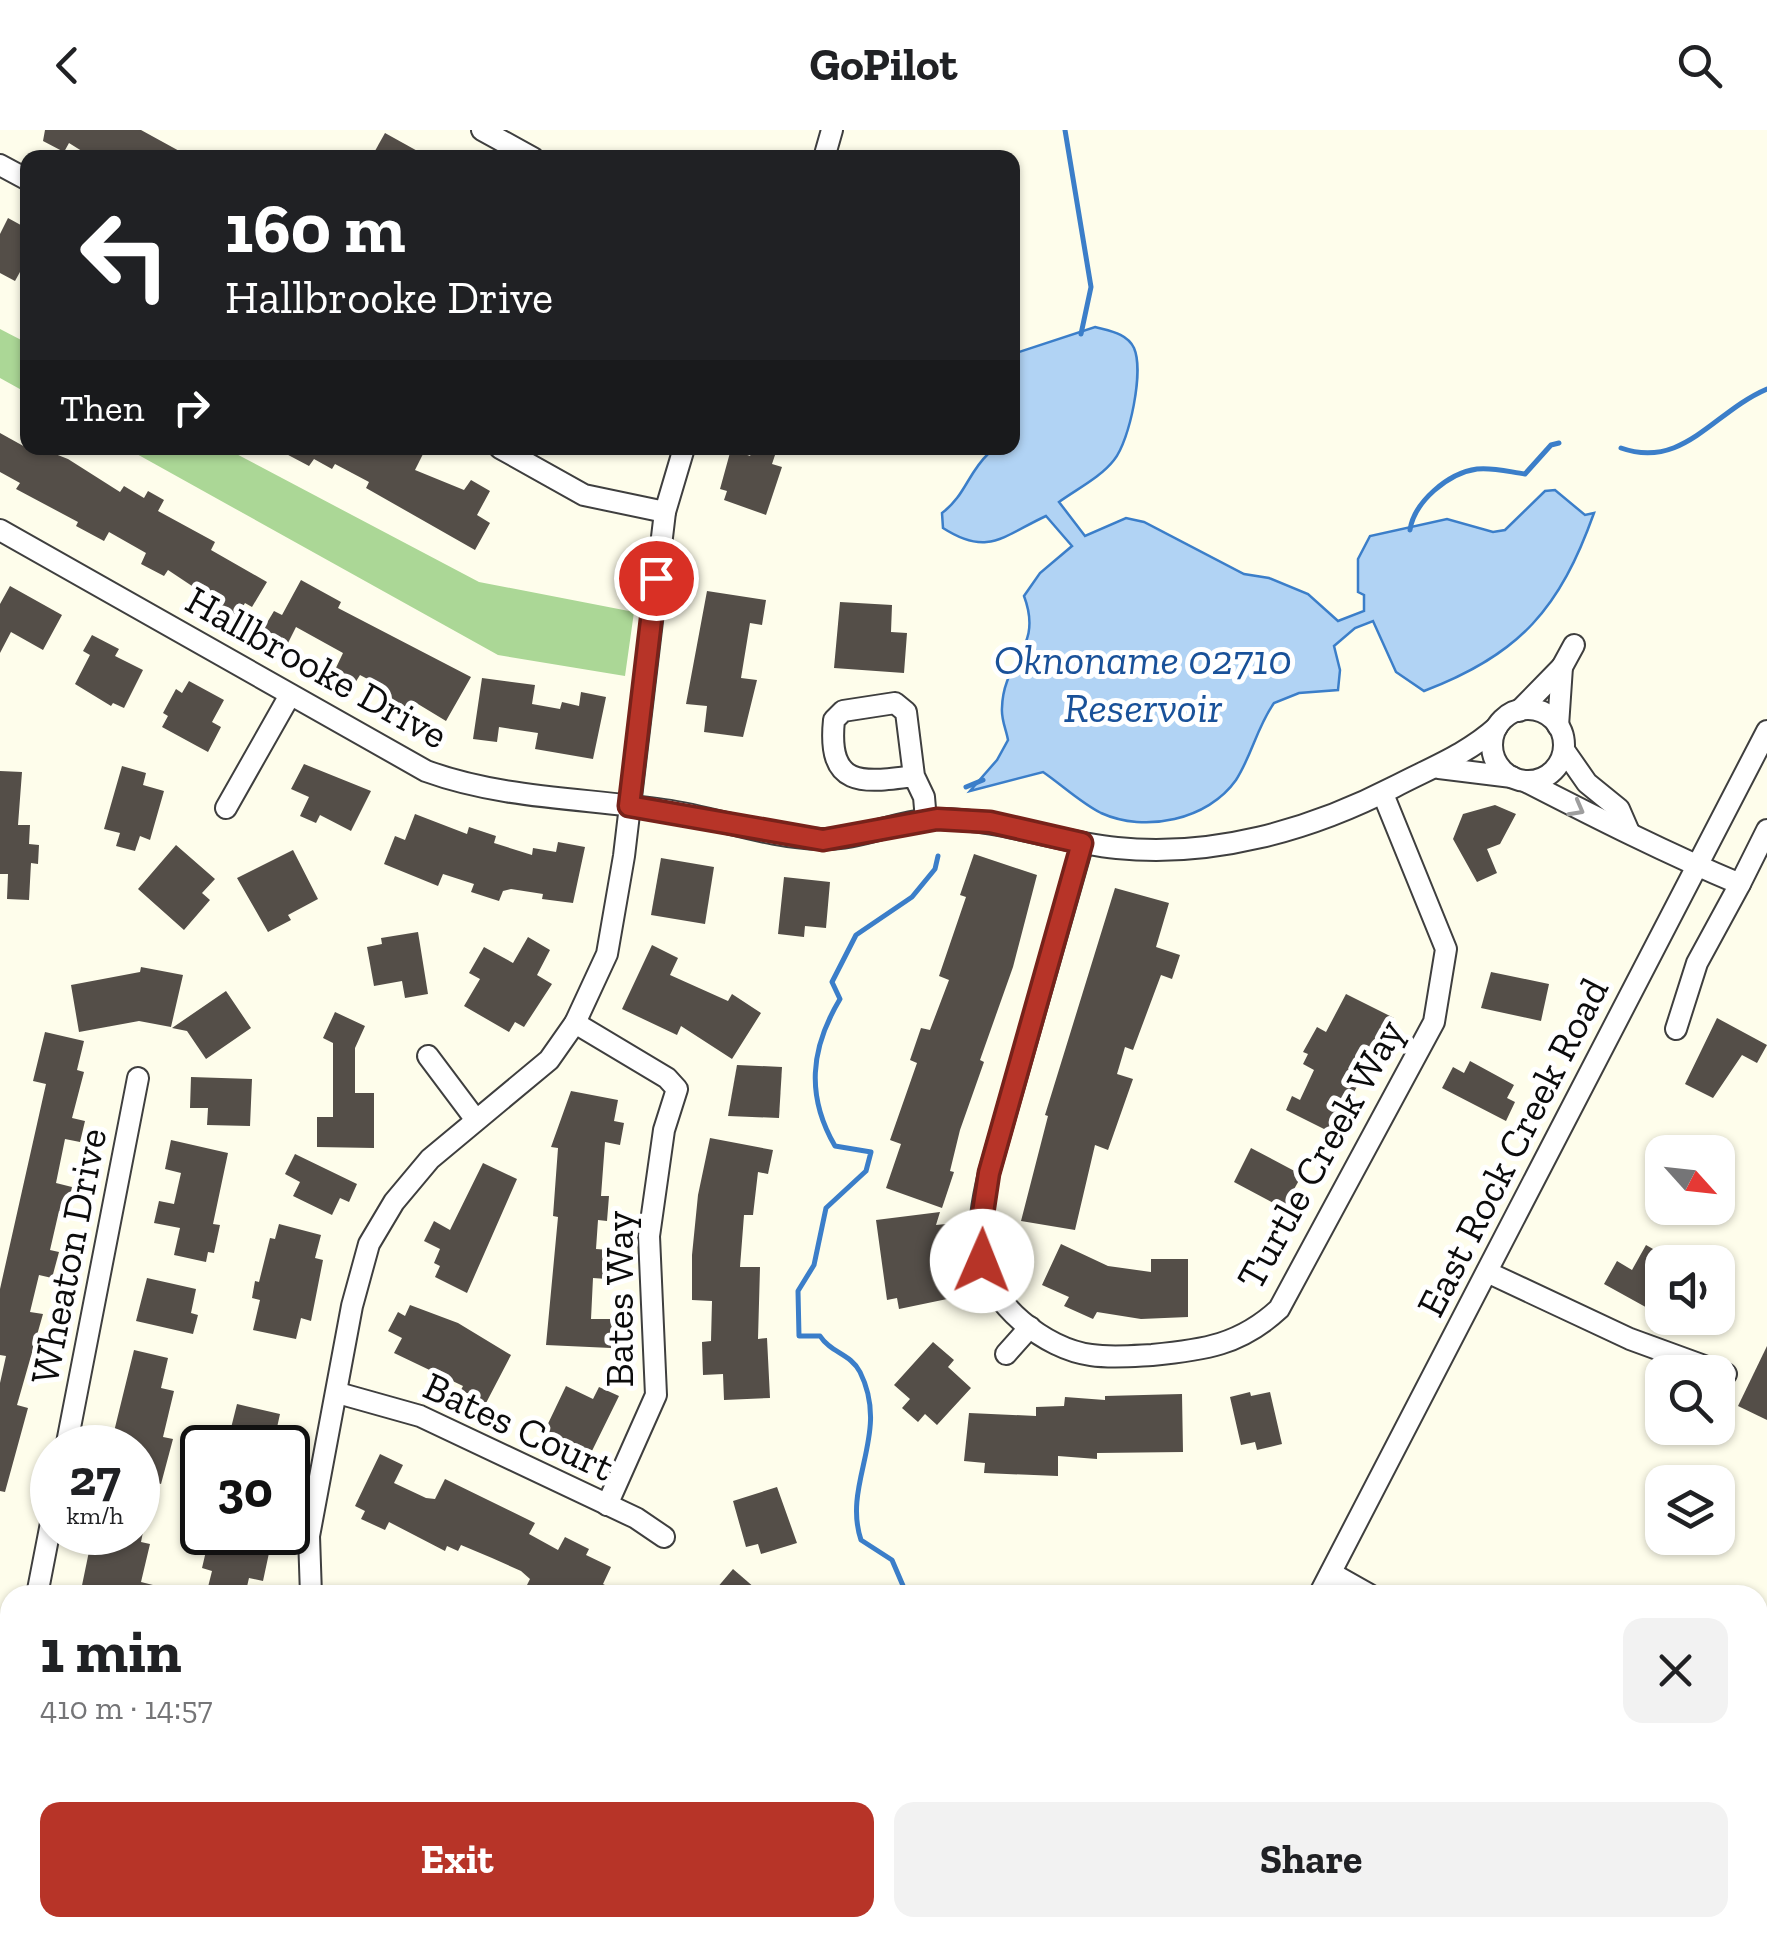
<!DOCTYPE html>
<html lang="en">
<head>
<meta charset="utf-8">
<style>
  body { margin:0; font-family:"Zilla Slab",serif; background:#f2f2f2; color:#202124; height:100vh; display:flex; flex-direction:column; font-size:38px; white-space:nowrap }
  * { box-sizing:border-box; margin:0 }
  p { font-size:32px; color:#757577 }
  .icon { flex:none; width:55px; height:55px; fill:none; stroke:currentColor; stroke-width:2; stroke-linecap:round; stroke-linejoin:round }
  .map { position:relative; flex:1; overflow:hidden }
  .sheet { position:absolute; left:0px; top:1455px; width:1768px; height:352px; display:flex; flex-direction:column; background:#fff; border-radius:30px 30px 0 0; box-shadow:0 2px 8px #0004 }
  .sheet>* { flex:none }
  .guide { position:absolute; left:20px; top:20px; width:1000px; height:305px; border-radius:20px; box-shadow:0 2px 8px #0004; background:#202124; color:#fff; overflow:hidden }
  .needle { width:65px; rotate:117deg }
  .buttons { position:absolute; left:1645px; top:1005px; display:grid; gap:20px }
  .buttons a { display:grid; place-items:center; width:90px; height:90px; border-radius:20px; background:#fff; box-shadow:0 2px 8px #0004; font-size:50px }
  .speed { position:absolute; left:30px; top:1295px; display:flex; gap:20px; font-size:50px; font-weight:700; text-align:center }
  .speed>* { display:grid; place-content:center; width:130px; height:130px; border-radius:50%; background:#fff; box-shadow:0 2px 8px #0004; line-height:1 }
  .speed small { font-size:25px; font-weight:400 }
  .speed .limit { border:5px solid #111; border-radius:15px; background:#fff; color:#111 }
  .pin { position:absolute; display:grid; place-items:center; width:85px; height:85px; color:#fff; margin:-42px; border:5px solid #fff; border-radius:50%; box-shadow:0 2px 10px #0007 }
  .me { position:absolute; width:110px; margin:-55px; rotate:1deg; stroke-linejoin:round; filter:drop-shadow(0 0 8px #0008) }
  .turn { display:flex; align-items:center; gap:35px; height:210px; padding:0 40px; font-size:45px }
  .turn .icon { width:130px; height:130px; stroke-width:2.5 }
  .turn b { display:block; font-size:70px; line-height:85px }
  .then { display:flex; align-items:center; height:95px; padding:0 40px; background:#0003; gap:20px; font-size:38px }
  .round { display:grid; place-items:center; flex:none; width:105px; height:105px; border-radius:20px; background:#f2f2f2 }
  .summary { display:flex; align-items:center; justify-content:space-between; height:170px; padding:0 40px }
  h1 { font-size:60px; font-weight:700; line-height:75px }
  .action { display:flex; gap:20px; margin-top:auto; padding:20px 40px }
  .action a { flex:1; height:115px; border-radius:20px; background:#b73428; color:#fff; font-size:40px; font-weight:700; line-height:115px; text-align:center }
  .action a+a { background:#f2f2f2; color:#202124 }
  header { display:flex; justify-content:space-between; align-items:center; height:130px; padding:0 40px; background:#fff; font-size:45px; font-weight:700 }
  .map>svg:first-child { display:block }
</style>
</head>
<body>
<header><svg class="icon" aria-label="back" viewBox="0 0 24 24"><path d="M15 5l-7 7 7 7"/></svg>GoPilot<svg class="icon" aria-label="search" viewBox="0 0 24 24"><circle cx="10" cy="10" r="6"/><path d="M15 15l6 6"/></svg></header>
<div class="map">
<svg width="1767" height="1806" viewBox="0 0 1767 1806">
  <rect width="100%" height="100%" fill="#fefdeb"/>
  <g fill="#abd796">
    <path d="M 0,199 L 27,213 L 27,263 L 0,248 Z"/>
    <path d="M 126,318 L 225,318 L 479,452 L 634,482 L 625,546 L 498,525 Z"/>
  </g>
  <path fill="#b1d3f4" stroke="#3b7ec9" stroke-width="2.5" d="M 1095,197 C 1109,201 1127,203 1134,218 C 1144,241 1130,310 1114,330 C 1101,347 1077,359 1059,372 L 1085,406 L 1126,388 L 1144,392 L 1244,444 L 1269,448 L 1308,464 L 1338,491 L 1364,481 L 1364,465 L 1358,462 L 1358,429 L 1370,406 L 1447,389 L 1493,402 L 1505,400 L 1545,361 L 1555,360 L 1585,385 L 1594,383 C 1560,478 1521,524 1424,561 L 1396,542 L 1373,491 L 1355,498 L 1334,516 L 1340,540 L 1338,560 L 1299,563 L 1274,573 C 1257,597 1252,625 1236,650 C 1208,690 1145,703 1101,683 C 1081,673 1062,655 1043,642 L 970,661 L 997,630 L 1008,610 C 1006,599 1001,589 1002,578 C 1003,529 1044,519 1024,466 L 1040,443 L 1072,416 L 1046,386 C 1003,406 988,427 943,398 L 942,383 C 965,366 968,343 988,324 L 987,318 L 1012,318 L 1013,224 Z"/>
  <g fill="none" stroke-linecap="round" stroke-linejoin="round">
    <g stroke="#3b7ec9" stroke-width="5">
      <path d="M 1065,0 L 1091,157 L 1081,204"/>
      <path d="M 1621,318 C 1683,340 1713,282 1767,259"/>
      <path d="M 1410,400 C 1414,372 1448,343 1477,339 C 1492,337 1510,342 1525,344 L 1551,315 L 1559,313"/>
      <path d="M 966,657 L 983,650"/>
      <path d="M 907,1465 L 892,1430 L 861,1410 C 842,1353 891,1304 860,1242 C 851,1224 831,1223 820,1206 L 799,1206 L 798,1161 L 814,1135 L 826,1078 L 866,1041 L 871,1022 L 835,1016 C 806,966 810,919 840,869 L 832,852 L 856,805 L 912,767 L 935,739 L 938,726"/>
      <path d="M 704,1798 L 707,1806"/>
    </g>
  </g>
  <g fill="#544e48">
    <path d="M 45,0 L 141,0 L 192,28 L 93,28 L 69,13 L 64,22 L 43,11 Z"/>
    <path d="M 385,3 L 430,28 L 371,28 Z"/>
    <path d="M 8,88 L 28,99 L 28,146 L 20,142 L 15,151 L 0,143 L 0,104 Z"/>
    <path d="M 0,303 L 27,318 L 40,318 L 68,329 L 120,362 L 124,356 L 144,368 L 148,361 L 164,370 L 158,381 L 215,412 L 211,420 L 267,452 L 252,477 L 245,473 L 237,486 L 168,440 L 164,446 L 141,434 L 146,423 L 109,402 L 104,411 L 76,396 L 78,392 L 16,359 L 20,353 L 0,342 Z"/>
    <path d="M 275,318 L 416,318 L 424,322 L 415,340 L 464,360 L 471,350 L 490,361 L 477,385 L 490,393 L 475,420 L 366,358 L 369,352 L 335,334 L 332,339 L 314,329 L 309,336 Z"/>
    <path d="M 754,318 L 776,322 L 772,334 L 782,337 L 766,385 L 724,370 L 727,361 L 720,359 L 731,319 L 750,326 Z"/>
    <path d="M 301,450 L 341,472 L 338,478 L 471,547 L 446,591 L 413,571 L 406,583 L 383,569 L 388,560 L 360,545 L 355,553 L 334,542 L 343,523 L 296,497 L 287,515 L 262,501 L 274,481 L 282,485 Z"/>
    <path d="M 10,456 L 62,485 L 43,520 L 11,502 L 0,523 L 0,474 Z"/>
    <path d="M 707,461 L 766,470 L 762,495 L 750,493 L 741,548 L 757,550 L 743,607 L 704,602 L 707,576 L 686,574 Z"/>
    <path d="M 840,472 L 892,475 L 891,502 L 907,503 L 904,543 L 834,538 Z"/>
    <path d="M 92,505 L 119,519 L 115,526 L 143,540 L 124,578 L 113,573 L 111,576 L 75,554 L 90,525 L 83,521 Z"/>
    <path d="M 482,548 L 535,555 L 532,574 L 560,579 L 562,572 L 579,576 L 581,562 L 606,567 L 593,629 L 535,619 L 538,603 L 499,597 L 497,612 L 473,609 Z"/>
    <path d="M 189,551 L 224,570 L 212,592 L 221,597 L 208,622 L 162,597 L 168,586 L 163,583 L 176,559 L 182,563 Z"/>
    <path d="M 304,634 L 371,661 L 351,701 L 320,685 L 316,693 L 300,686 L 309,667 L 291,659 Z"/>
    <path d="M 122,636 L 146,643 L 143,655 L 164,661 L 150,710 L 140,706 L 135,721 L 116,716 L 120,703 L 104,699 Z"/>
    <path d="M 0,641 L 22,642 L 18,695 L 30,695 L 29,714 L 39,715 L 38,734 L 31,733 L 29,770 L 7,769 L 8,744 L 0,744 Z"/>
    <path d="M 1495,675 L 1516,684 L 1500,714 L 1487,719 L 1497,743 L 1477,752 L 1453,709 L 1463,684 Z"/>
    <path d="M 415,684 L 467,704 L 469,697 L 496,706 L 494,713 L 532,725 L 533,718 L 556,722 L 558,712 L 585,717 L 573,773 L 542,769 L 543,764 L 511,759 L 503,761 L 499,771 L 471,762 L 474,754 L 443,744 L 438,756 L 384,734 L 395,706 L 405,710 Z"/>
    <path d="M 176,715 L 215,749 L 202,763 L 210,770 L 184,800 L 138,759 Z"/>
    <path d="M 293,720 L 318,769 L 288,785 L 291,790 L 268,802 L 237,748 Z"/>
    <path d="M 974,724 L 1037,745 L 1013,837 L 980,930 L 984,932 L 960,1000 L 950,1041 L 954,1042 L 942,1078 L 886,1058 L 901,1014 L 890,1010 L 917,933 L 910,930 L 921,898 L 930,900 L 949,850 L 939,846 L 966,767 L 960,765 Z"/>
    <path d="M 661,728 L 714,737 L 705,794 L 651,785 Z"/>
    <path d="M 784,747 L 830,752 L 826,798 L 805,796 L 804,807 L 778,804 Z"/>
    <path d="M 1115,758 L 1169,773 L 1156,817 L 1180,825 L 1172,849 L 1161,845 L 1133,920 L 1125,917 L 1117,944 L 1133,949 L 1108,1020 L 1095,1015 L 1075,1100 L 1021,1091 L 1048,986 L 1045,985 Z"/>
    <path d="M 418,802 L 428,864 L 405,868 L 402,851 L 374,856 L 367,817 L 382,814 L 381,808 Z"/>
    <path d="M 528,807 L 550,820 L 537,845 L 552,854 L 524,897 L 515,892 L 509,902 L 464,876 L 480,849 L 469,843 L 484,817 L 513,833 Z"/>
    <path d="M 652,815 L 678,828 L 670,845 L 728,871 L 732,864 L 761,883 L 732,929 L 681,896 L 677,905 L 622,879 Z"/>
    <path d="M 141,837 L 183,845 L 171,897 L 139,891 L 79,902 L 71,855 L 140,842 Z"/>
    <path d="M 1491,842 L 1549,854 L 1541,891 L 1481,878 Z"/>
    <path d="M 226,861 L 251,898 L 206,929 L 187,901 L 172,898 Z"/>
    <path d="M 1346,864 L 1394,888 L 1332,1003 L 1286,980 L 1292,966 L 1300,970 L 1314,940 L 1303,934 L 1308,924 L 1303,922 L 1317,897 L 1326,902 Z"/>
    <path d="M 335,882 L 365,896 L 355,918 L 355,963 L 374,963 L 374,1018 L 317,1017 L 317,987 L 333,987 L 333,913 L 323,908 Z"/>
    <path d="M 1717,888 L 1767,915 L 1757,933 L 1742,925 L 1713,968 L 1685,954 Z"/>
    <path d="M 45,902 L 84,911 L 77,940 L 84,942 L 72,988 L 85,991 L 80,1012 L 65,1009 L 56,1053 L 72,1057 L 66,1083 L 59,1081 L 50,1120 L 59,1122 L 52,1148 L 39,1145 L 30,1182 L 43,1184 L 17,1275 L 28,1278 L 5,1362 L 0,1361 L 0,1253 L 6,1226 L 0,1225 L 0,1159 L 46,954 L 33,951 Z"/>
    <path d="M 1470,931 L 1514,955 L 1507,968 L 1515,972 L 1506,991 L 1442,958 L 1453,937 L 1464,943 Z"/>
    <path d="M 737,935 L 782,937 L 779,988 L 728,986 Z"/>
    <path d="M 191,947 L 252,949 L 250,996 L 207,995 L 208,978 L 190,978 Z"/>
    <path d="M 571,961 L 618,970 L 614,991 L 624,993 L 620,1015 L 605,1012 L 601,1066 L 609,1066 L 607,1091 L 598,1090 L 596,1119 L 610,1120 L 607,1149 L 593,1148 L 591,1189 L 612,1189 L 611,1218 L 546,1215 L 558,1087 L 553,1086 L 558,1018 L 551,1017 Z"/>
    <path d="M 710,1008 L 773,1020 L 768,1044 L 758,1042 L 753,1085 L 744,1085 L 740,1137 L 760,1137 L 758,1209 L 767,1208 L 770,1268 L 724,1270 L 723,1244 L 703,1245 L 702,1212 L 711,1211 L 712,1171 L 692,1170 L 692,1125 L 698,1065 Z"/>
    <path d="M 171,1010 L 228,1023 L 213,1094 L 220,1095 L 214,1123 L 208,1122 L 206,1132 L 174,1125 L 180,1098 L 154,1093 L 159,1071 L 174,1074 L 181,1043 L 165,1039 Z"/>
    <path d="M 1251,1018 L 1302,1045 L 1293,1061 L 1302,1065 L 1292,1083 L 1234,1052 Z"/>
    <path d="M 295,1024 L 357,1054 L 349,1072 L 340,1068 L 332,1085 L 293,1066 L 300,1052 L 285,1044 Z"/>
    <path d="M 483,1033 L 517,1049 L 467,1163 L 435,1147 L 440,1136 L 434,1133 L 440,1119 L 424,1111 L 434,1091 L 450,1100 Z"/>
    <path d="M 940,1082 L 936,1095 L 946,1094 L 949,1118 L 942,1119 L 952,1168 L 899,1179 L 897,1168 L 887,1170 L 876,1090 Z"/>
    <path d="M 279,1094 L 321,1105 L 315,1128 L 323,1130 L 311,1191 L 301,1188 L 296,1209 L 253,1200 L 260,1170 L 252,1168 L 255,1151 L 259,1152 L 270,1108 L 275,1109 Z"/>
    <path d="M 1061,1114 L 1108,1136 L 1151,1142 L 1151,1129 L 1188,1129 L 1188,1187 L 1141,1189 L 1097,1182 L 1093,1189 L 1064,1176 L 1069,1167 L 1042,1155 Z"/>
    <path d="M 1646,1115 L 1662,1124 L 1662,1160 L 1651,1180 L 1604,1154 L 1617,1131 L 1632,1140 Z"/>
    <path d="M 147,1148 L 196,1159 L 191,1183 L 198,1185 L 193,1204 L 136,1191 Z"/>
    <path d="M 410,1175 L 458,1193 L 511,1225 L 486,1273 L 461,1260 L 463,1256 L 394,1223 L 402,1208 L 388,1201 L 398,1182 L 405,1186 Z"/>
    <path d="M 933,1212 L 954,1230 L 948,1237 L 971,1258 L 937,1295 L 925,1284 L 918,1292 L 902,1278 L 910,1269 L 894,1255 Z"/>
    <path d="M 1767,1216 L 1767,1290 L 1738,1276 Z"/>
    <path d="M 134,1220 L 168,1228 L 161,1258 L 174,1261 L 163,1307 L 173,1309 L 161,1354 L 138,1348 L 138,1318 L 110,1318 Z"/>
    <path d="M 566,1256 L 593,1269 L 599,1257 L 619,1266 L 590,1325 L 544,1302 Z"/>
    <path d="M 1250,1262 L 1251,1266 L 1270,1262 L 1282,1314 L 1257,1320 L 1255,1312 L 1241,1315 L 1230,1267 Z"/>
    <path d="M 1182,1264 L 1183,1322 L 1097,1323 L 1097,1329 L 1058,1326 L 1058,1346 L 984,1343 L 985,1333 L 964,1331 L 969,1283 L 1036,1286 L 1036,1277 L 1064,1276 L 1065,1267 L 1105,1270 L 1105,1266 Z"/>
    <path d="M 237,1274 L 280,1284 L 276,1302 L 287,1305 L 284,1318 L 226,1318 Z"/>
    <path d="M 380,1324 L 403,1335 L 394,1353 L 426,1368 L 435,1369 L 445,1349 L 535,1393 L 529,1404 L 558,1420 L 565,1407 L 589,1419 L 586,1425 L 611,1437 L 603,1454 L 625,1465 L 561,1465 L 545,1457 L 540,1465 L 526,1457 L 530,1449 L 521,1441 L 492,1428 L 461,1415 L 458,1421 L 447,1416 L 445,1421 L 389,1392 L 385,1400 L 361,1389 L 365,1381 L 355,1376 Z"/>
    <path d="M 777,1357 L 797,1413 L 761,1424 L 758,1414 L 746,1417 L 733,1371 Z"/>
    <path d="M 93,1402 L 143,1402 L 141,1412 L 150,1414 L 141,1452 L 169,1459 L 169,1465 L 80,1465 Z"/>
    <path d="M 217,1402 L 264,1402 L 259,1421 L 269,1423 L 263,1451 L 249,1448 L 245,1465 L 206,1465 L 212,1441 L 202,1438 L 206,1421 L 213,1422 Z"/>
    <path d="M 733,1439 L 763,1465 L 711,1465 Z"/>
  </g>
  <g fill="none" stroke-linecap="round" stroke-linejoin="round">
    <defs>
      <g id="minor">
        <path d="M 482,0 L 533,28"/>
        <path d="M 824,28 L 832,0"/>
        <path d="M 0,35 L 28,50"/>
        <path d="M 500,318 L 584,365 L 665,382"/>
        <path d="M 0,400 L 426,641 C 503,669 585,668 664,680 C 716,687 768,708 820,709 C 860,711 898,689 939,689 C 1000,689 1057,712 1117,718 C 1211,728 1311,700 1394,657 C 1430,638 1466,625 1497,597"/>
        <circle cx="1528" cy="615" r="36"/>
        <path d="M 1519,581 L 1562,537"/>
        <path d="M 1558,596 L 1562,537 L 1574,515"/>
        <path d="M 1564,620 L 1587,653 L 1619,679 L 1629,702"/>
        <path d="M 1439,638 L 1512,647"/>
        <path d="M 914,646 C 862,653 827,658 834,590 L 843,581 L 895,573 L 906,582 L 914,646 L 924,667 L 926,690"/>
        <path d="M 1525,651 C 1597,688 1666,723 1740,754 L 1767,700"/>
        <path d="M 226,678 L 290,565"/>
        <path d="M 1083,713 L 989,1043 C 983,1069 977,1099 981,1127 C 989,1174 1045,1219 1091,1225 C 1111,1228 1132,1226 1152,1225 C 1204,1220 1240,1215 1279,1179 L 1434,892 L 1446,819 L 1383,664"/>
        <path d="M 575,893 L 667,948 L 677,959 L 664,1000 L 649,1106 L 656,1265 L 607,1375"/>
        <path d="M 1676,899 L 1697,833 L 1740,754"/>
        <path d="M 428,926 L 476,990"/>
        <path d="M 1487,1142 L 1630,1209 L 1726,1244"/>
        <path d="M 1006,1224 L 1030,1197"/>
        <path d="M 338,1263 L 420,1286 L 636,1388 L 664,1407"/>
        <path d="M 66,1318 L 138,948"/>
        <path d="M 1331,1443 L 1370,1465"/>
        <path d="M 37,1465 L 52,1388"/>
        <path d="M 311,1465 L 309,1406 L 352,1176 L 369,1114 L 394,1072 L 430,1029 L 549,930 L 575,893 L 607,824 L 624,726 L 665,382 L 684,318"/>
        <path d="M 1319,1465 L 1767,601"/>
        <path d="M 0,1501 L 10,1508"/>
        <path d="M 0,1562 L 10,1542"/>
        <path d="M 0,1740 L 10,1744"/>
        <path d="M 0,1785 L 10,1790"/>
        <path d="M 26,1798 L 43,1806"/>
        <path d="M 118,1798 L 136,1806"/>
        <path d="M 453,1798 L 470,1806"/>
        <path d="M 1381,1798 L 1388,1806"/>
        <path d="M 335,1806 L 339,1798"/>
        <path d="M 501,1806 L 505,1798"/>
        <path d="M 1140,1806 L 1144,1798"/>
        <path d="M 1432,1806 L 1434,1798"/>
      </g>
    </defs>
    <use href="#minor" stroke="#3f3f3f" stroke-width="24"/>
    <use href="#minor" stroke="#fff" stroke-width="20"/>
  </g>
  <defs><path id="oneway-chevron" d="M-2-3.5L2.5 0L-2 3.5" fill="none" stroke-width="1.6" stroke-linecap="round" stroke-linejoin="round" transform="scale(2.5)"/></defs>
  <use stroke="#9e9e9e" href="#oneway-chevron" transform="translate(1577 679) rotate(29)"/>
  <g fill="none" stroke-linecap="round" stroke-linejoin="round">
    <defs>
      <path id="route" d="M 656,448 L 629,676 L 823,710 L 937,689 L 990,692 L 1082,713 L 989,1043 L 981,1096 L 982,1131"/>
    </defs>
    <use href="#route" stroke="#77221a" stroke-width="25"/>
    <use href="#route" stroke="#b73428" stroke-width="18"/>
  </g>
  <g text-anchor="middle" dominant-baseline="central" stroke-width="10" stroke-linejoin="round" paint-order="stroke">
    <g font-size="40" fill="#0c0c0c" stroke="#fff">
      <text transform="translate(317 537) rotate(29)">Hallbrooke Drive</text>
      <text transform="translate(1512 1017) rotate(-63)">East Rock Creek Road</text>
      <text transform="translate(1320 1024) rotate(-61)">Turtle Creek Way</text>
      <text transform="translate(68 1126) rotate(-79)">Wheaton Drive</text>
      <text transform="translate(619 1169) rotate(-90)">Bates Way</text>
      <text transform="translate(519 1296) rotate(25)">Bates Court</text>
    </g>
    <g font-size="42" font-style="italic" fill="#195199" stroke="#fff">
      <text x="1143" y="529">Oknoname 02710<tspan x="1143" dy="48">Reservoir</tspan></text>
    </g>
  </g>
</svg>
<div class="buttons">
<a><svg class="needle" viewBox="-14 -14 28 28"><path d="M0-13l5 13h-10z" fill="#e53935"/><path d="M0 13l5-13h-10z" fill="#757577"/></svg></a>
<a><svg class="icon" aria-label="sound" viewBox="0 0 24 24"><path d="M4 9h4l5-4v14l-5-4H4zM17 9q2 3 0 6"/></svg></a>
<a><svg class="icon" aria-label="search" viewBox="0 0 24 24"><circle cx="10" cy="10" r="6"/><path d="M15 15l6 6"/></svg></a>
<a><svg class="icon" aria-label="layers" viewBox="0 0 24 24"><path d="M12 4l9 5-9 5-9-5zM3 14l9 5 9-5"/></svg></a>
</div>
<div class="speed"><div>27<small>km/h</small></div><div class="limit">30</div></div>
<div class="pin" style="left:656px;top:448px;background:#d93025"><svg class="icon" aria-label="arrive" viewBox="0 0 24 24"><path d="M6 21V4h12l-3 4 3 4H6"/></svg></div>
<svg class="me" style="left:982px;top:1131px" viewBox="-20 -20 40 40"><circle r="19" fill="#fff"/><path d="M0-13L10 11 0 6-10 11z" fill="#b73428"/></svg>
<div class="guide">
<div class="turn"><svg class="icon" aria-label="left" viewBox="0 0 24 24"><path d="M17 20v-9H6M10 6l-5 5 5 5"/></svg><div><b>160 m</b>Hallbrooke Drive</div></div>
<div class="then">Then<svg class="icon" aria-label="right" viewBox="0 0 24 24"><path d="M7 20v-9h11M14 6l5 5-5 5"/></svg></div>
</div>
<section class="sheet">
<div class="summary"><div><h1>1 min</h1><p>410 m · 14:57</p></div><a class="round"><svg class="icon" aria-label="close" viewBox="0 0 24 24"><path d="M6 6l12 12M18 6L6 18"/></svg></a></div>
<div class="action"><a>Exit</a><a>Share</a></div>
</section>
</div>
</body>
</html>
